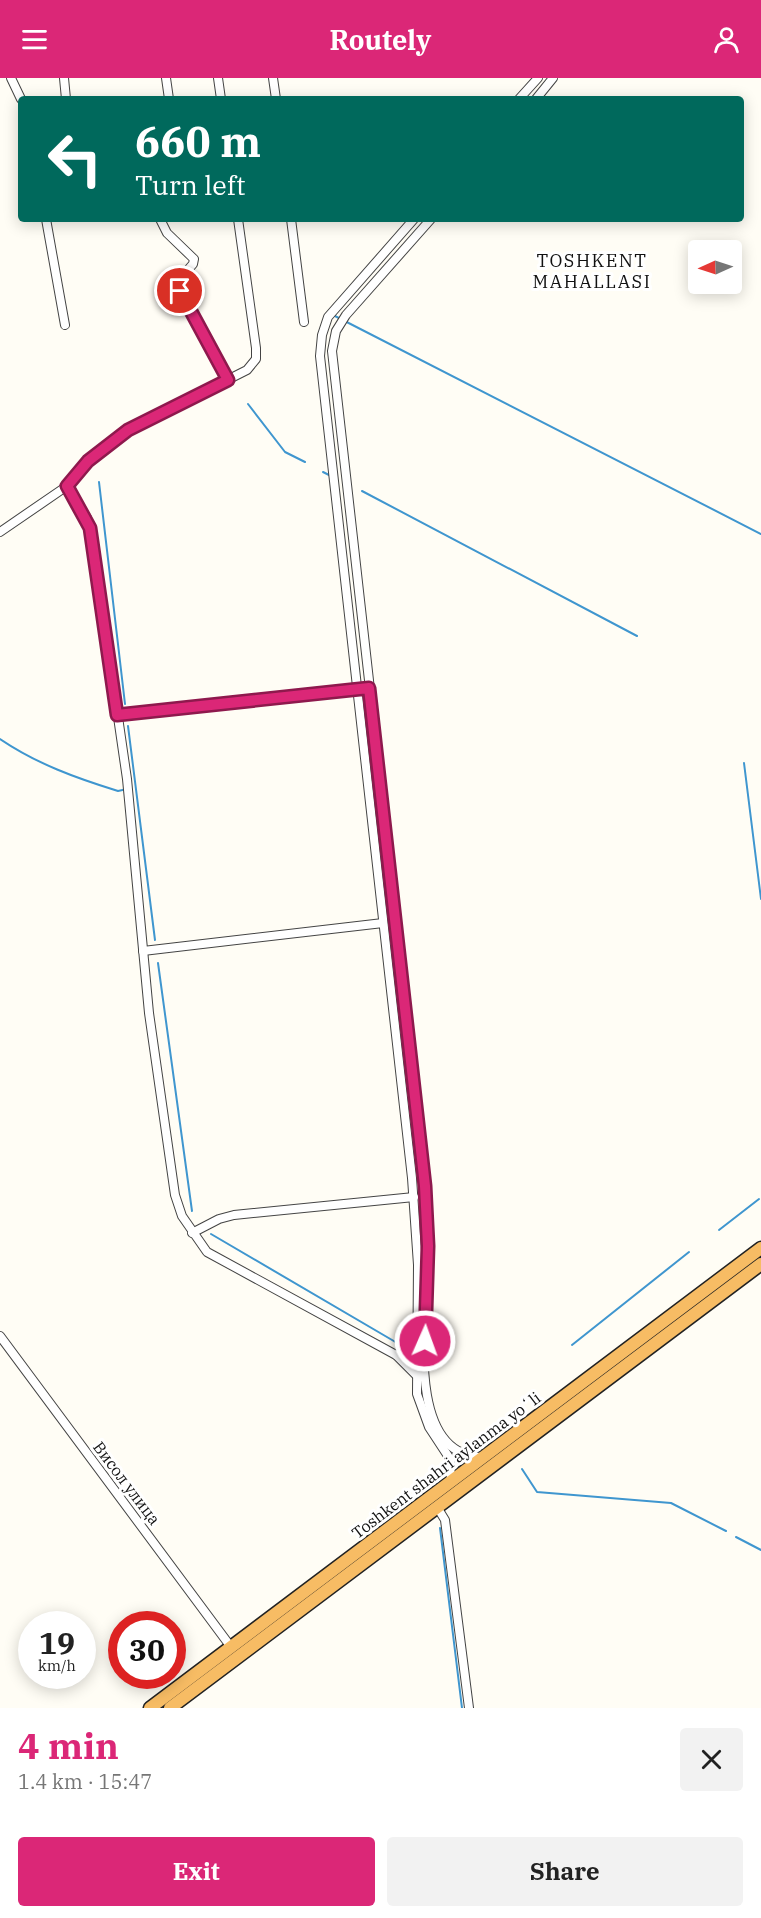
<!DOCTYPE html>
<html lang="en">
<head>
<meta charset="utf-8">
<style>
  body { margin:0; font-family:"IBM Plex Serif",serif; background:#f2f2f2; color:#222; height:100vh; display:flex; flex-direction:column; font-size:22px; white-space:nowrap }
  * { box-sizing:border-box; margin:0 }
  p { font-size:20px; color:#767676 }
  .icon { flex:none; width:33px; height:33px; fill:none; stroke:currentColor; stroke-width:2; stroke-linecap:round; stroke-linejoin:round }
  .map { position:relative; height:1630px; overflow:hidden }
  .details { display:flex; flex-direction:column; background:#fff; flex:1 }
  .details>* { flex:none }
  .hud { position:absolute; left:18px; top:18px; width:726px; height:126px; border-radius:6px; box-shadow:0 3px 15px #0003; background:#00695c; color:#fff; overflow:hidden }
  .needle { width:39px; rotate:267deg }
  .controls { position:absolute; left:688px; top:162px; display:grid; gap:12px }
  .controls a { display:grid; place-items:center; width:54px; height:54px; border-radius:6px; background:#fff; box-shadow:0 3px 15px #0003; font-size:30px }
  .speed { position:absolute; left:18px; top:1533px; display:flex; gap:12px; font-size:30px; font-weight:700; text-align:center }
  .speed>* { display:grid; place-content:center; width:78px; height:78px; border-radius:50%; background:#fff; box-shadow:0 3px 15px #0003; line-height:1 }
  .speed small { font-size:15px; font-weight:400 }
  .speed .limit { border:9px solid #d22; background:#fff; color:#111 }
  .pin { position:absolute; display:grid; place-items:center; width:51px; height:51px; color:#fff; margin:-26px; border:3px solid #fff; border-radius:50%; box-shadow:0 2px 6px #0007 }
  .me { position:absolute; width:66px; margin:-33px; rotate:2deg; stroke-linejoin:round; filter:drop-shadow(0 0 4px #0008) }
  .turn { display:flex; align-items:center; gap:21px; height:126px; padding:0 18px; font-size:27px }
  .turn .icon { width:78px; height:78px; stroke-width:2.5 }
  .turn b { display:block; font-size:42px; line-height:51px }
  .round { display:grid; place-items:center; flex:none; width:63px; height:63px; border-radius:6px; background:#f2f2f2 }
  .overview { display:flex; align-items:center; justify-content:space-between; height:102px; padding:0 18px }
  h1 { font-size:36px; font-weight:700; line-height:45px; color:#db2777 }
  .action { display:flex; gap:12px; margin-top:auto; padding:12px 18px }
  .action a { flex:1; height:69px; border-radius:6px; background:#db2777; color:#fff; font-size:24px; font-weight:700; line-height:69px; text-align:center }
  .action a+a { background:#f2f2f2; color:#222 }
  header { display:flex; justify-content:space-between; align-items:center; height:78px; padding:0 18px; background:#db2777; color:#fff; font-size:27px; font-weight:700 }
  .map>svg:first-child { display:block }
</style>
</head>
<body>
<header><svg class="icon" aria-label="menu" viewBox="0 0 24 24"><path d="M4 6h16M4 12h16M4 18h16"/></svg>Routely<svg class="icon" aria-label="person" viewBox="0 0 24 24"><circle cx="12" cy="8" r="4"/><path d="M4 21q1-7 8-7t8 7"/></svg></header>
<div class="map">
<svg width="761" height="1630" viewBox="0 0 761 1630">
  <rect width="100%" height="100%" fill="#fffdf5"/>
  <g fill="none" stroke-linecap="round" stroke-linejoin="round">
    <g stroke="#3f96cf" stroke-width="2">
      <path d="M 333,237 L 761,456"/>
      <path d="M 248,326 L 285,374 L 305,384"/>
      <path d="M 323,394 L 331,398"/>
      <path d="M 99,404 L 125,626"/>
      <path d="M 362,413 L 637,558"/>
      <path d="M 128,648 L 155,862"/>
      <path d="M 0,661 C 37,686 76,700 118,713 L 127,711"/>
      <path d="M 744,685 L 761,821"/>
      <path d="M 158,885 L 192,1133"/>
      <path d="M 719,1152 L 759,1121"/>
      <path d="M 211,1156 L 404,1269"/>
      <path d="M 572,1267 L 689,1174"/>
      <path d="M 522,1391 L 537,1414 L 671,1425 L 726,1453"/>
      <path d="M 440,1450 L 462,1630"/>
      <path d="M 736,1459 L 761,1472"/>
    </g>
    <defs>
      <g id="minor">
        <path d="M 11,0 L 21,21"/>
        <path d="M 64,0 L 66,21"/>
        <path d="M 166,0 L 169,21"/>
        <path d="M 218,0 L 221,21"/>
        <path d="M 273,0 L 276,21"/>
        <path d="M 519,21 L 538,0"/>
        <path d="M 536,21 L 553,0"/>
        <path d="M 46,141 L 65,247"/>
        <path d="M 160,141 L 167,155 L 194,181 L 193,186 L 179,202 L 180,213 L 229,302"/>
        <path d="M 291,141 L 304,244"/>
        <path d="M 414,141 L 328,239 L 322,257 L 320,278 L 412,1100 L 418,1187 L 417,1316 L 429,1349 L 450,1381 L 451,1404"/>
        <path d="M 431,141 L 346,237 L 336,253 L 332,273 L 424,1092 C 426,1123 429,1153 428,1184 C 426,1235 403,1379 483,1379"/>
        <path d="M 67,408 L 87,440 L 92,460 L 127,701 L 149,935 L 175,1117 L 182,1138 L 207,1174 L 396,1277 L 416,1297"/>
        <path d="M 0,454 L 67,408 L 88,383 L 128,352 L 247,292 L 256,281 L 256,270 L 238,141"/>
        <path d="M 117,637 L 369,610"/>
        <path d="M 143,873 L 383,845"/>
        <path d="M 192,1155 L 219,1141 L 234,1137 L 414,1119"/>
        <path d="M 0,1258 L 231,1569"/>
        <path d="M 396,1277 L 418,1266"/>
        <path d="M 437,1429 L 445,1442 L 469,1630"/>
      </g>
      <g id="trunk">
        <path d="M 150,1630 L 761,1170"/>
        <path d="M 170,1630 L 761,1186"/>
      </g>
    </defs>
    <use href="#minor" stroke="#444" stroke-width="10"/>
    <use href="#trunk" stroke="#222" stroke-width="15"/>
    <use href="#minor" stroke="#fff" stroke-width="8"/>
    <use href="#trunk" stroke="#f7bc64" stroke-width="12"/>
  </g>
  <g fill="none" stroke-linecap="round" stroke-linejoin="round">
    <defs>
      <path id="route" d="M 180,213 L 228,302 L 128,352 L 88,383 L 67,408 L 90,450 L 117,637 L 369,610 L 425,1108 L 428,1168 L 425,1263"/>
    </defs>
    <use href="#route" stroke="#8e194d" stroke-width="15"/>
    <use href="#route" stroke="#db2777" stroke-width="10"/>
  </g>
  <g text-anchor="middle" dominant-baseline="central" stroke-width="6" stroke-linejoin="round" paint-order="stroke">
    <g font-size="16" fill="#111" stroke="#fff">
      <text transform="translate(446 1387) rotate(-37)">Toshkent shahri aylanma yoʻli</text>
      <text transform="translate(127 1405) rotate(53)">Висол улица</text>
    </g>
    <g font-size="18" letter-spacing="1.5" fill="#111" stroke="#fff">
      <text x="592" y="182">TOSHKENT<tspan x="592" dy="21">MAHALLASI</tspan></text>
    </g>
  </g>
</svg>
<div class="controls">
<a><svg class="needle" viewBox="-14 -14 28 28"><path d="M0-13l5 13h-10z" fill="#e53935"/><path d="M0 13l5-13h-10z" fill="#767676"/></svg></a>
</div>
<div class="speed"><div>19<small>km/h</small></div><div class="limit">30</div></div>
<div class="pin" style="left:180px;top:213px;background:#d93025"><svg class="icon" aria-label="arrive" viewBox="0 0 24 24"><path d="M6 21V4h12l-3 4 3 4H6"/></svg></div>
<svg class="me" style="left:425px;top:1263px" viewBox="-20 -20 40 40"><circle r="17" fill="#db2777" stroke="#fff" stroke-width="3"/><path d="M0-11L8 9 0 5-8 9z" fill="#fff"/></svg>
<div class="hud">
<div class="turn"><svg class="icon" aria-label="left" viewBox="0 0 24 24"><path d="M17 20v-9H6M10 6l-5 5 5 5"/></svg><div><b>660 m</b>Turn left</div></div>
</div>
</div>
<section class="details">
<div class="overview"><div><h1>4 min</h1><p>1.4 km · 15:47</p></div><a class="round"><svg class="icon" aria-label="close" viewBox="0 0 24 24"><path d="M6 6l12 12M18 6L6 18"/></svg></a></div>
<div class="action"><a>Exit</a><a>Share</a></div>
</section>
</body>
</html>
